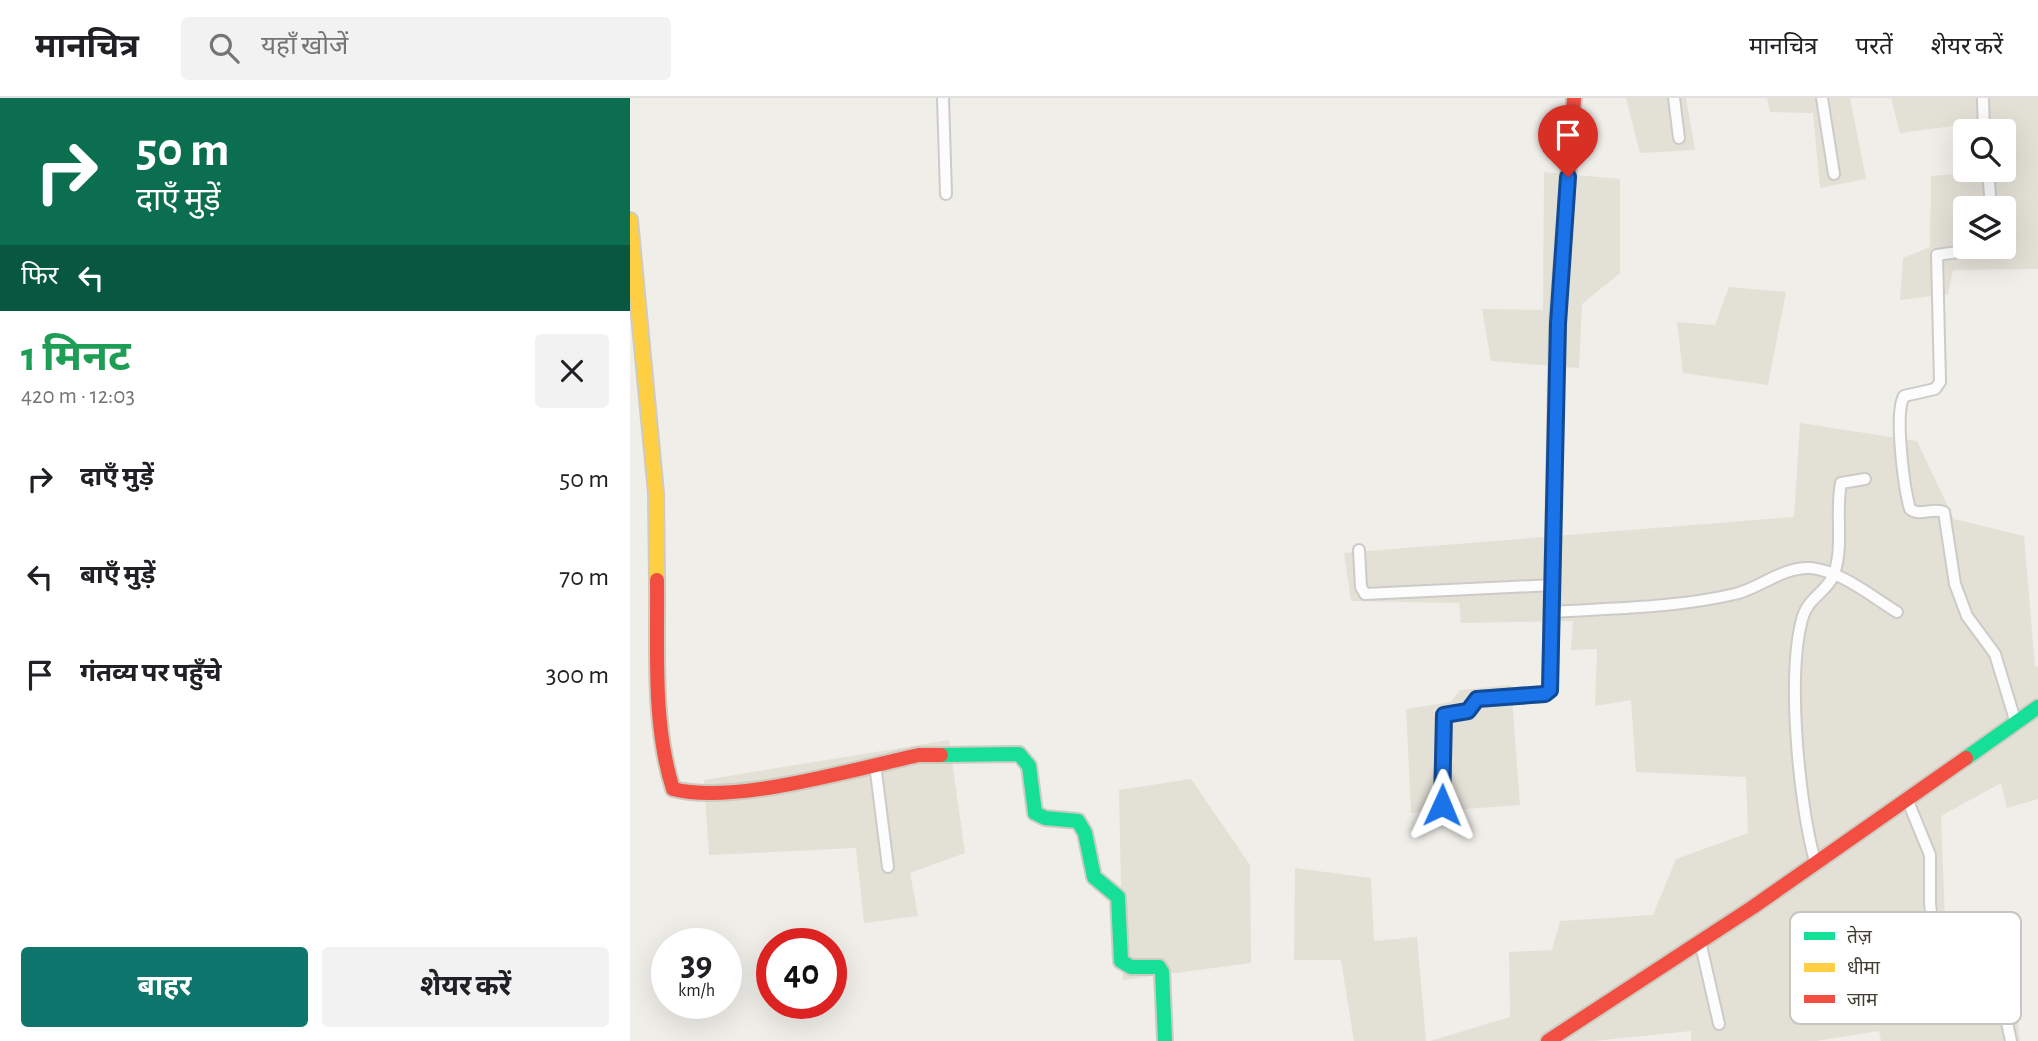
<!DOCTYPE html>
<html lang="hi">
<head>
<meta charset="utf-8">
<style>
  body { margin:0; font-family:"Alegreya Sans","Noto Sans Devanagari",sans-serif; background:#f2f2f2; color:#202124; height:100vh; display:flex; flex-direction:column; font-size:26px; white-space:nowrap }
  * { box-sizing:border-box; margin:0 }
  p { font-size:23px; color:#757577 }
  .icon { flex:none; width:38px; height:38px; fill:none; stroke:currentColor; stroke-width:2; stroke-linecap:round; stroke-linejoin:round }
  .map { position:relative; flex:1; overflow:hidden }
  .sheet { display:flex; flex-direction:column; background:#fff; width:630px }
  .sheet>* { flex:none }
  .guide { background:#0b6e4f; color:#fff; overflow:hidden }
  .controls { position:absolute; left:1323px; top:21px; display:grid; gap:14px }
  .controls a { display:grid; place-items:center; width:63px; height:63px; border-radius:7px; background:#fff; box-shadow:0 7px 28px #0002; font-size:35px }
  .speed { position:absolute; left:21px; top:830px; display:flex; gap:14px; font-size:35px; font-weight:700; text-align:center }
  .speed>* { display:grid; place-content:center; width:91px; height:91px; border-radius:50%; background:#fff; box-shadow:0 7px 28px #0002; line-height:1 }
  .speed small { font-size:18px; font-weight:400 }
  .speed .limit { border:10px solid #d22; background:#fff; color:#111 }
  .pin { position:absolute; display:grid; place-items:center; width:60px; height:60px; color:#fff; margin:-72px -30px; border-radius:50% 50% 50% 0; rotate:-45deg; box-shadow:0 0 7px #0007 }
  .pin .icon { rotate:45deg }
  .me { position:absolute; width:77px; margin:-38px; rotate:1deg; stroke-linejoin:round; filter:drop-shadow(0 0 5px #0008) }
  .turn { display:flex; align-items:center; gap:24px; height:147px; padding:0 21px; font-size:32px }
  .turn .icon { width:91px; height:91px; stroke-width:2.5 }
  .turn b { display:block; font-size:49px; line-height:60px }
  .then { display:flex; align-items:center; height:66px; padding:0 21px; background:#0003; gap:14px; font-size:26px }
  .round { display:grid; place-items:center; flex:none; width:74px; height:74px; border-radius:7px; background:#f2f2f2 }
  .headline { display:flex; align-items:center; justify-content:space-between; height:119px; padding:0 21px }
  h1 { font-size:42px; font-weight:700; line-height:52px; color:#1e9e55 }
  .action { display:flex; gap:14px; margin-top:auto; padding:14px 21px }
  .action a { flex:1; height:80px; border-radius:7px; background:#0f766e; color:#fff; font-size:28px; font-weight:700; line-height:80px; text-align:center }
  .action a+a { background:#f2f2f2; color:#202124 }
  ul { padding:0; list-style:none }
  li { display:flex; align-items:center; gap:21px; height:98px; padding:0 21px }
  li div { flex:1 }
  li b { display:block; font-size:26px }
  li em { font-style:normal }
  header { display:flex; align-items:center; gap:42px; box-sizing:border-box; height:98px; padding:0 35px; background:#fff; border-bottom:2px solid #e0e0e0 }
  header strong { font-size:33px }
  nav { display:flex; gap:38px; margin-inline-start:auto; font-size:24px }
  .search { width:490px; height:63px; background:#f2f2f2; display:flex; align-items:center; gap:18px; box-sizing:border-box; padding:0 24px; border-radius:7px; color:#757577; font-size:26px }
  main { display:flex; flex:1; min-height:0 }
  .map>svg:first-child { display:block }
</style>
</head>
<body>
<header>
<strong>मानचित्र</strong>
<div class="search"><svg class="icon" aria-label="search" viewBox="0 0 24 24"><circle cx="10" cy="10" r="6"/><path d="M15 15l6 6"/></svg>यहाँ खोजें</div>
<nav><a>मानचित्र</a><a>परतें</a><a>शेयर करें</a></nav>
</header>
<main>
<section class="sheet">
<div class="guide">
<div class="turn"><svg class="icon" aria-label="right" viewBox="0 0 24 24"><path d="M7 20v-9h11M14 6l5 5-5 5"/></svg><div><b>50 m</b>दाएँ मुड़ें</div></div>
<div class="then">फिर<svg class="icon" aria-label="left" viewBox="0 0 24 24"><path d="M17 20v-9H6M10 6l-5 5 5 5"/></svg></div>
</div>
<div class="headline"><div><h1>1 मिनट</h1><p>420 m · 12:03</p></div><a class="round"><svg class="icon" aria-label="close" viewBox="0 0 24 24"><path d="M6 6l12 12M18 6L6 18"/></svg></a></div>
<ul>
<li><svg class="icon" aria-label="right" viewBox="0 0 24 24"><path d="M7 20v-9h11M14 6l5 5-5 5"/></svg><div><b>दाएँ मुड़ें</b></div><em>50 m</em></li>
<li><svg class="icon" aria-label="left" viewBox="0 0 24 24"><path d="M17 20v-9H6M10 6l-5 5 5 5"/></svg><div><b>बाएँ मुड़ें</b></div><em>70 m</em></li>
<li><svg class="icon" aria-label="arrive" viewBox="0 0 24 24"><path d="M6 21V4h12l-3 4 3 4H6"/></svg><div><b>गंतव्य पर पहुँचे</b></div><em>300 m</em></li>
</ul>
<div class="action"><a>बाहर</a><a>शेयर करें</a></div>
</section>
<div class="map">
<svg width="1408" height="943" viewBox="0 0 1408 943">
  <rect width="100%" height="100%" fill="#efeee9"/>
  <g fill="#e3e0d6" fill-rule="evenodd">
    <path d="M 996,0 L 1056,0 L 1065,52 L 1010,55 Z"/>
    <path d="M 1137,0 L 1220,0 L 1236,81 L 1190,90 L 1183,15 L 1140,14 Z"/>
    <path d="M 1261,0 L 1408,0 L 1408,171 L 1323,172 L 1318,196 L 1270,202 L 1273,160 L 1300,149 L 1301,78 L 1374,72 L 1374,33 L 1362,33 L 1361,23 L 1270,35 ZM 1335,110 L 1374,110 L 1374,149 L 1335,149 Z"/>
    <path d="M 914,74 L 990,81 L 990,175 L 952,206 L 949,270 L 861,263 L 852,211 L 913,212 Z"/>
    <path d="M 1099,189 L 1156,194 L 1138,287 L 1053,275 L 1047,224 L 1085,227 Z"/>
    <path d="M 1170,325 L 1287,343 L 1324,421 L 1394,438 L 1405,569 L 1408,568 L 1408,701 L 1377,710 L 1371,685 L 1311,718 L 1317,874 L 1386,910 L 1390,943 L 1251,943 L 1249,933 L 1186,943 L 1061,943 L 1061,933 L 964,943 L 800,943 L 880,919 L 879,854 L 922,852 L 930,823 L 1023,817 L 1046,761 L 1118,735 L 1116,679 L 1006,674 L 1001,602 L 965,608 L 967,551 L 941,552 L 943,523 L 831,525 L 829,505 L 721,503 L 714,455 L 1164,419 Z"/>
    <path d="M 881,587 L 890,707 L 781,715 L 776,611 L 821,604 L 830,592 Z"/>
    <path d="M 319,642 L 335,755 L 280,775 L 288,818 L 234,825 L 226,750 L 79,757 L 74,682 Z"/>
    <path d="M 561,681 L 620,767 L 621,865 L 493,882 L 489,692 Z"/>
    <path d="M 665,770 L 741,780 L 744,843 L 787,839 L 796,943 L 724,943 L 711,862 L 664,862 Z"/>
  </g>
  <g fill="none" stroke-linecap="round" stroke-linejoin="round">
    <defs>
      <g id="street">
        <path d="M 313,0 L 316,96"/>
        <path d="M 1044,0 L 1049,40"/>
        <path d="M 1192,0 L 1204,76"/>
        <path d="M 1353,0 L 1354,33"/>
        <path d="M 1358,72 L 1361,110"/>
        <path d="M 1363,149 L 1307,157 L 1310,284 L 1305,291 L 1274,298 C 1264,315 1274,390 1280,411 C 1290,419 1303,409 1314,414 L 1325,486 L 1337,518 L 1365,556 L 1386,625"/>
        <path d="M 729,452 L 731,489 L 735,496 L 923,487"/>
        <path d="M 922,514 C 983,510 1045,510 1105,496 C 1130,490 1154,468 1181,470 C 1211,473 1241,498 1267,514"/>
        <path d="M 245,666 L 258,769"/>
        <path d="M 1277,701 L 1300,757 L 1300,805 L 1305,855 L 1314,888 L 1323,903 L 1371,915 L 1376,920 L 1381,943"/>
        <path d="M 1185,763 C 1169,707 1156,574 1173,518 C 1179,499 1198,493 1204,476 C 1214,447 1205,414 1211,385 L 1235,381"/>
        <path d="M 1070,843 L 1089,926"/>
        <path d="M 1188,912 L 1259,902 L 1314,888"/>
      </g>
      <g id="fast">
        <path d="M 311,657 L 389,656 L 399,668 L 405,715 L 415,720 L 448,723 L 455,735 L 464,779 L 488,799 L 491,863 L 501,869 L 529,869 L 532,874 L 535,943"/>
        <path d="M 1336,660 L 1408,609"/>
        <path d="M 812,707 L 814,617 L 838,613 L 847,601 L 914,596 L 920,592 L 924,392"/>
      </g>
      <path id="slow" d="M 0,122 L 26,395 L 27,482"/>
      <g id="jam">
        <path d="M 924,392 L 927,226 L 944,0"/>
        <path d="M 27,482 C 28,550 22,625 43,691 C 104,707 224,671 289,657 L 311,657"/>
        <path d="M 918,943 L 1123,809 L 1336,660"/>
      </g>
    </defs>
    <use href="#street" stroke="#cdcbc7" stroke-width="14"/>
    <use href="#fast" stroke="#cecbc0" stroke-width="18"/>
    <use href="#slow" stroke="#cecbc0" stroke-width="18"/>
    <use href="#jam" stroke="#cecbc0" stroke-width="18"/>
    <use href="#street" stroke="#fdfcfc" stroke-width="10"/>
    <use href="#fast" stroke="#16e098" stroke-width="14"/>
    <use href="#slow" stroke="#ffcf43" stroke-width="14"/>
    <use href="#jam" stroke="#f24e42" stroke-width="14"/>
  </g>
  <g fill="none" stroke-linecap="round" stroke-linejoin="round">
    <defs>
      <path id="route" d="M 812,707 L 814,617 L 838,613 L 847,601 L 915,596 L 920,592 L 928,226 L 938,79"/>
    </defs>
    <use href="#route" stroke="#114b97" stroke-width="18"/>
    <use href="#route" stroke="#1a73e8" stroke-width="12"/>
  </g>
  <rect x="1160" y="814" width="231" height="112" rx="10" fill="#fff" stroke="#c7c5c2" stroke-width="2"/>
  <rect x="1174" y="834" width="31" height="8" fill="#16e098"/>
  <rect x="1174" y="865" width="31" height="9" fill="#ffcf43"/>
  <rect x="1174" y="897" width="31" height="8" fill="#f24e42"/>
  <g font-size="19" fill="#443f35">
    <text x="1217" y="845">तेज़</text>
    <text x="1217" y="876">धीमा</text>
    <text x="1217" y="908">जाम</text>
  </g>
</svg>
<div class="controls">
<a><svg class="icon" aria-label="search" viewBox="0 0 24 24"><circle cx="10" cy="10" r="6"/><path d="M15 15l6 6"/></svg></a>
<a><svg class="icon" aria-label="layers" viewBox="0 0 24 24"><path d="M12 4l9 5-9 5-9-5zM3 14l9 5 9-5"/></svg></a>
</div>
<div class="speed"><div>39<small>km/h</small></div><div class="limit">40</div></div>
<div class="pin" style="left:938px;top:79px;background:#d93025"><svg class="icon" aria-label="arrive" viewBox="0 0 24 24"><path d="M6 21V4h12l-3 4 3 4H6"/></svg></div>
<svg class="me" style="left:812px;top:707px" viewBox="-20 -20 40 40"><path d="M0-17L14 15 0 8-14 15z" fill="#1a73e8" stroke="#fff" stroke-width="4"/></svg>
</div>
</main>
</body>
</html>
